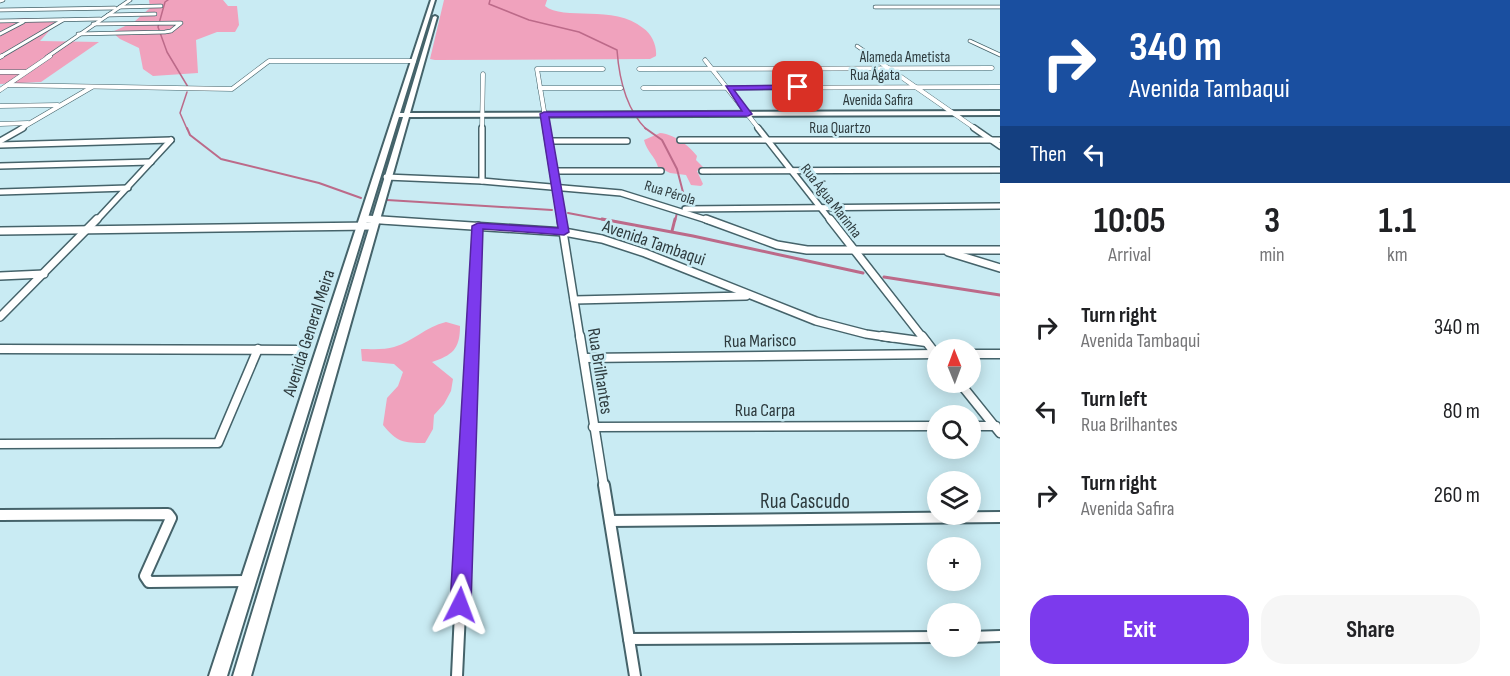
<!DOCTYPE html>
<html lang="en">
<head>
<meta charset="utf-8">
<style>
  body { margin:0; font-family:"Sofia Sans Condensed",sans-serif; background:#f6f6f6; color:#202124; height:100vh; display:flex; flex-direction:column; font-size:22px; white-space:nowrap }
  * { box-sizing:border-box; margin:0 }
  p { font-size:20px; color:#757577 }
  .icon { flex:none; width:33px; height:33px; fill:none; stroke:currentColor; stroke-width:2; stroke-linecap:round; stroke-linejoin:round }
  .map { position:relative; flex:1; overflow:hidden }
  .panel { display:flex; flex-direction:column; background:#fff; width:510px }
  .panel>* { flex:none }
  .guide { background:#1a4fa0; color:#fff; overflow:hidden }
  .needle { width:39px; rotate:359deg }
  .tools { position:absolute; left:927px; top:339px; display:grid; gap:12px }
  .tools a { display:grid; place-items:center; width:54px; height:54px; border-radius:50%; background:#fff; box-shadow:0 3px 15px #0003; font-size:30px }
  .pin { position:absolute; display:grid; place-items:center; width:51px; height:51px; color:#fff; margin:-26px; border-radius:12px; box-shadow:0 3px 9px #0006 }
  .me { position:absolute; width:66px; margin:-33px; rotate:3deg; stroke-linejoin:round; filter:drop-shadow(0 0 4px #0008) }
  .turn { display:flex; align-items:center; gap:21px; height:126px; padding:0 30px; font-size:27px }
  .turn .icon { width:78px; height:78px; stroke-width:2.5 }
  .turn b { display:block; font-size:42px; line-height:51px }
  .then { display:flex; align-items:center; height:57px; padding:0 30px; background:#0003; gap:12px; font-size:22px }
  .eta { display:flex; justify-content:space-evenly; align-items:center; height:102px; text-align:center }
  .eta b { font-size:36px; font-weight:700; line-height:42px }
  .cta { display:flex; gap:12px; margin-top:auto; padding:12px 30px }
  .cta a { flex:1; height:69px; border-radius:24px; background:#7c3aed; color:#fff; font-size:24px; font-weight:700; line-height:69px; text-align:center }
  .cta a+a { background:#f6f6f6; color:#202124 }
  ul { padding:0; list-style:none }
  li { display:flex; align-items:center; gap:18px; height:84px; padding:0 30px }
  li div { flex:1 }
  li b { display:block; font-size:22px }
  li em { font-style:normal }
  main { display:flex; flex:1; min-height:0 }
  .map>svg:first-child { display:block }
</style>
</head>
<body>
<main>
<div class="map">
<svg width="1000" height="676" viewBox="0 0 1000 676">
  <rect width="100%" height="100%" fill="#c9ebf3"/>
  <g fill="#f0a2bd">
    <path d="M 149,0 L 223,0 L 228,6 L 237,6 L 239,25 L 235,32 L 217,32 L 196,40 L 198,73 L 153,76 L 143,69 L 139,48 L 120,39 L 112,32 L 134,22 L 150,8 Z"/>
    <path d="M 444,0 L 547,0 L 545,6 C 563,21 614,4 643,28 C 652,34 657,46 656,56 L 650,59 L 435,60 L 430,59 Z"/>
    <path d="M 24,18 L 60,19 L 40,41 L 99,42 L 41,82 L 0,84 L 0,21 Z"/>
    <path d="M 660,133 C 673,134 689,145 697,156 L 696,160 L 703,167 L 697,171 L 703,184 L 701,186 L 691,185 L 686,175 L 670,173 L 658,167 C 655,156 647,152 644,140 Z"/>
    <path d="M 446,322 L 460,326 C 460,350 452,355 432,362 L 453,379 L 451,391 L 444,404 L 434,415 L 433,429 L 425,443 C 403,443 397,442 383,425 L 387,398 L 398,386 L 403,372 L 394,364 L 362,361 L 361,349 C 371,349 385,350 394,347 C 414,341 425,327 446,322 Z"/>
  </g>
  <g fill="none" stroke-linecap="round" stroke-linejoin="round">
    <g stroke="#bc6a89" stroke-width="1.5">
      <path d="M 168,0 L 165,2 L 158,27 L 167,52 L 188,87"/>
      <path d="M 490,0 L 489,4 L 529,20 L 579,32 L 617,50 C 619,78 626,109 646,129"/>
      <path d="M 187,92 L 180,113 L 187,129"/>
    </g>
    <g stroke="#bc6a89" stroke-width="2">
      <path d="M 187,128 L 190,135 L 221,159 L 319,183 L 361,198"/>
      <path d="M 645,128 L 662,140 L 677,169 L 684,196"/>
      <path d="M 387,200 L 552,210"/>
      <path d="M 568,213 L 610,221"/>
      <path d="M 675,221 L 677,213"/>
    </g>
    <g stroke="#bc6a89" stroke-width="3">
      <path d="M 602,219 L 693,236 L 863,273"/>
      <path d="M 672,231 L 675,219"/>
      <path d="M 884,277 L 1000,295"/>
    </g>
    <defs>
      <g id="street-far5">
        <path d="M 0,1 L 3,0"/>
        <path d="M 120,7 L 161,6"/>
        <path d="M 875,7 L 1000,7"/>
        <path d="M 0,10 L 115,8"/>
        <path d="M 108,15 L 155,14"/>
        <path d="M 0,21 L 100,19"/>
        <path d="M 0,34 L 23,22"/>
        <path d="M 78,34 L 165,32 L 171,31 L 181,23 L 93,24"/>
        <path d="M 970,41 L 1000,55"/>
        <path d="M 857,46 L 873,57"/>
        <path d="M 0,57 L 63,20"/>
        <path d="M 47,57 L 130,0"/>
      </g>
      <g id="street-far4">
        <path d="M 871,56 L 976,129"/>
        <path d="M 0,57 L 2,56"/>
        <path d="M 705,60 L 759,129"/>
        <path d="M 639,69 L 992,68"/>
        <path d="M 0,72 L 25,72"/>
        <path d="M 8,85 L 232,89 L 269,61 L 414,61"/>
        <path d="M 540,88 L 621,88"/>
        <path d="M 643,88 L 1000,87"/>
        <path d="M 0,90 L 50,56"/>
        <path d="M 0,106 L 58,105"/>
        <path d="M 0,124 L 28,123"/>
        <path d="M 20,129 L 92,87"/>
        <path d="M 482,129 L 483,74"/>
        <path d="M 547,129 L 537,69 L 603,69"/>
      </g>
      <g id="street-far3">
        <path d="M 546,128 L 561,221"/>
        <path d="M 758,128 L 831,221"/>
        <path d="M 974,128 L 1000,146"/>
        <path d="M 680,140 L 1000,140"/>
        <path d="M 0,141 L 23,128"/>
        <path d="M 548,141 L 627,141"/>
        <path d="M 0,145 L 171,140"/>
        <path d="M 0,166 L 151,162"/>
        <path d="M 553,171 L 661,171"/>
        <path d="M 702,171 L 1000,170"/>
        <path d="M 386,177 L 482,181 L 621,193 L 710,221"/>
        <path d="M 482,181 L 482,128"/>
        <path d="M 0,192 L 128,188"/>
        <path d="M 685,209 L 1000,206"/>
        <path d="M 363,219 L 389,221"/>
        <path d="M 96,221 L 171,140"/>
      </g>
      <g id="street-far2">
        <path d="M 366,219 L 564,232 L 602,239 L 645,253 L 816,321 L 866,334 L 893,338"/>
        <path d="M 561,219 L 580,338"/>
        <path d="M 706,219 L 777,245 L 807,250 L 1000,250"/>
        <path d="M 830,219 L 923,338"/>
        <path d="M 0,231 L 372,226"/>
        <path d="M 948,252 L 1000,268"/>
        <path d="M 0,276 L 44,274"/>
        <path d="M 574,300 L 746,296"/>
        <path d="M 0,317 L 97,219"/>
        <path d="M 473,338 L 478,226"/>
      </g>
      <g id="street-far1">
        <path d="M 580,336 L 604,487"/>
        <path d="M 882,336 L 926,342"/>
        <path d="M 922,336 L 938,357"/>
        <path d="M 0,349 L 301,350"/>
        <path d="M 970,354 L 1000,354"/>
        <path d="M 584,358 L 938,354"/>
        <path d="M 959,382 L 1000,433"/>
        <path d="M 970,426 L 996,426"/>
        <path d="M 593,427 L 938,426"/>
        <path d="M 0,444 L 218,443 L 258,349"/>
        <path d="M 466,487 L 473,336"/>
      </g>
      <g id="street">
        <path d="M 604,485 L 635,676"/>
        <path d="M 0,515 L 168,514 L 171,518 L 145,576 L 149,582 L 247,581"/>
        <path d="M 610,521 L 1000,517"/>
        <path d="M 970,637 L 1000,636"/>
        <path d="M 629,639 L 938,637"/>
        <path d="M 457,676 L 466,485"/>
      </g>
      <path id="secondary" d="M 431,0 L 435,0 L 400,113 L 404,113 L 433,17 L 435,16 L 437,17 L 410,113 L 1000,111 L 1000,115 L 409,117 L 251,676 L 233,676 L 403,117 L 399,117 L 227,676 L 209,676 Z"/>
    </defs>
    <use href="#street-far5" stroke="#45636a" stroke-width="4.5"/>
    <use href="#street-far4" stroke="#45636a" stroke-width="5"/>
    <use href="#street-far3" stroke="#45636a" stroke-width="8"/>
    <use href="#street-far2" stroke="#45636a" stroke-width="10"/>
    <use href="#street-far1" stroke="#45636a" stroke-width="11"/>
    <use href="#street" stroke="#45636a" stroke-width="14"/>
    <use href="#secondary" stroke="#45636a" stroke-width="4"/>
    <use href="#street-far5" stroke="#fff" stroke-width="3"/>
    <use href="#street-far4" stroke="#fff" stroke-width="4"/>
    <use href="#street-far3" stroke="#fff" stroke-width="5"/>
    <use href="#street-far2" stroke="#fff" stroke-width="7"/>
    <use href="#street-far1" stroke="#fff" stroke-width="8"/>
    <use href="#street" stroke="#fff" stroke-width="10"/>
    <use href="#secondary" fill="#fff" fill-rule="evenodd"/>
  </g>
  <path fill="#7c3aed" stroke="#51269a" stroke-width="1.5" d="M 798,85 L 801,89 L 734,90 L 752,114 L 748,116 L 549,117 L 569,232 L 564,235 L 483,229 L 471,605 L 468,612 L 460,615 L 453,612 L 450,605 L 472,226 L 478,223 L 558,228 L 540,114 L 544,112 L 742,111 L 726,86 Z"/>
  <g text-anchor="middle" dominant-baseline="central" stroke-width="5" stroke-linejoin="round" paint-order="stroke">
    <g font-size="15" fill="#2e3b3e" stroke="#c9ebf3">
      <text x="905" y="57">Alameda Ametista</text>
      <text x="875" y="75">Rua Ágata</text>
      <text x="878" y="100">Avenida Safira</text>
      <text x="840" y="128">Rua Quartzo</text>
      <text transform="translate(670 193) rotate(17)">Rua Pérola</text>
      <text transform="translate(831 201) rotate(52)">Rua Água Marinha</text>
    </g>
    <g font-size="18" fill="#2e3b3e" stroke="#c9ebf3">
      <text transform="translate(654 243) rotate(19)">Avenida Tambaqui</text>
      <text transform="translate(309 333) rotate(-72)">Avenida General Meira</text>
      <text transform="translate(760 341) rotate(-1)">Rua Marisco</text>
      <text transform="translate(600 371) rotate(81)">Rua Brilhantes</text>
      <text x="765" y="410">Rua Carpa</text>
    </g>
    <g font-size="21" fill="#2e3b3e" stroke="#c9ebf3">
      <text x="805" y="501">Rua Cascudo</text>
    </g>
  </g>
</svg>
<div class="tools">
<a><svg class="needle" viewBox="-14 -14 28 28"><path d="M0-13l5 13h-10z" fill="#e53935"/><path d="M0 13l5-13h-10z" fill="#757577"/></svg></a>
<a><svg class="icon" aria-label="search" viewBox="0 0 24 24"><circle cx="10" cy="10" r="6"/><path d="M15 15l6 6"/></svg></a>
<a><svg class="icon" aria-label="layers" viewBox="0 0 24 24"><path d="M12 4l9 5-9 5-9-5zM3 14l9 5 9-5"/></svg></a>
<a>+</a>
<a>−</a>
</div>
<div class="pin" style="left:798px;top:87px;background:#d93025"><svg class="icon" aria-label="arrive" viewBox="0 0 24 24"><path d="M6 21V4h12l-3 4 3 4H6"/></svg></div>
<svg class="me" style="left:460px;top:605px" viewBox="-20 -20 40 40"><path d="M0-17L14 15 0 8-14 15z" fill="#7c3aed" stroke="#fff" stroke-width="4"/></svg>
</div>
<section class="panel">
<div class="guide">
<div class="turn"><svg class="icon" aria-label="right" viewBox="0 0 24 24"><path d="M7 20v-9h11M14 6l5 5-5 5"/></svg><div><b>340 m</b>Avenida Tambaqui</div></div>
<div class="then">Then<svg class="icon" aria-label="left" viewBox="0 0 24 24"><path d="M17 20v-9H6M10 6l-5 5 5 5"/></svg></div>
</div>
<div class="eta">
<div><b>10:05</b><p>Arrival</p></div>
<div><b>3</b><p>min</p></div>
<div><b>1.1</b><p>km</p></div>
</div>
<ul>
<li><svg class="icon" aria-label="right" viewBox="0 0 24 24"><path d="M7 20v-9h11M14 6l5 5-5 5"/></svg><div><b>Turn right</b><p>Avenida Tambaqui</p></div><em>340 m</em></li>
<li><svg class="icon" aria-label="left" viewBox="0 0 24 24"><path d="M17 20v-9H6M10 6l-5 5 5 5"/></svg><div><b>Turn left</b><p>Rua Brilhantes</p></div><em>80 m</em></li>
<li><svg class="icon" aria-label="right" viewBox="0 0 24 24"><path d="M7 20v-9h11M14 6l5 5-5 5"/></svg><div><b>Turn right</b><p>Avenida Safira</p></div><em>260 m</em></li>
</ul>
<div class="cta"><a>Exit</a><a>Share</a></div>
</section>
</main>
</body>
</html>
